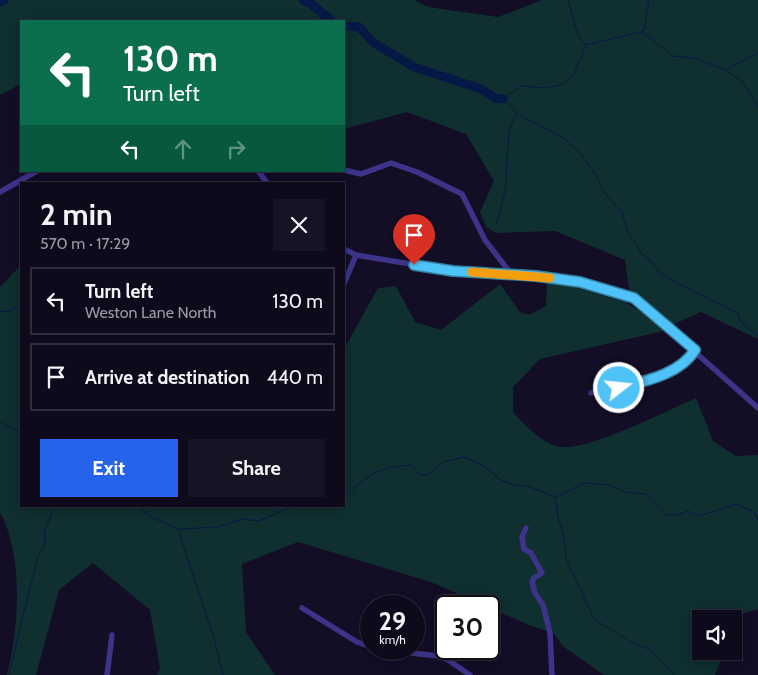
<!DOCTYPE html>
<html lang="en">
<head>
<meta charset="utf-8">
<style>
  body { margin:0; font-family:Cabin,sans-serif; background:#171325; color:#f1f3f6; height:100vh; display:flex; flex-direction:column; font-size:19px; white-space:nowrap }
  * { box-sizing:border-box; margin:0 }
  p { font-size:16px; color:#9b9aa3 }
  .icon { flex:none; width:28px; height:28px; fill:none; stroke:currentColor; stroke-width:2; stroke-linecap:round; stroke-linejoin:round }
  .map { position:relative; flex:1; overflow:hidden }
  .drawer { position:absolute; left:20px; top:182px; width:325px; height:325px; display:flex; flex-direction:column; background:#0e0a1c; border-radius:0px; box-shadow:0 2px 12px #0003,0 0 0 1px #2e2b3b }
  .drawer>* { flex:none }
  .top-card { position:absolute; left:20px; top:20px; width:325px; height:152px; border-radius:0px; box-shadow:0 2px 12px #0003,0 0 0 1px #2e2b3b; background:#0b6e4f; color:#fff; overflow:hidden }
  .buttons { position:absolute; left:692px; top:610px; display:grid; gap:10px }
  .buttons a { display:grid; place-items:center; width:50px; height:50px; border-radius:0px; background:#0e0a1c; box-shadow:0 2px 12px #0003,0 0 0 1px #2e2b3b; font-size:25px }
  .speed { position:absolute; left:360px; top:595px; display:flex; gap:10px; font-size:25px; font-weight:700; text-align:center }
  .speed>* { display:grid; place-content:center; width:65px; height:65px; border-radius:50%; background:#0e0a1c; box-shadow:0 2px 12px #0003,0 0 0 1px #2e2b3b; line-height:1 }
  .speed small { font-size:12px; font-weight:400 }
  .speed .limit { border:2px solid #111; border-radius:8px; background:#fff; color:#111 }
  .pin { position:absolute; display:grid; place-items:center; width:42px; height:42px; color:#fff; margin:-51px -21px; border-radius:50% 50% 50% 0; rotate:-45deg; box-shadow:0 0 5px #0007 }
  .pin .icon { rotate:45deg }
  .me { position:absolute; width:55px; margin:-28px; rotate:74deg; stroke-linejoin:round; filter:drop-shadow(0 0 4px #0008) }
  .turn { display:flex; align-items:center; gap:18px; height:105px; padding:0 20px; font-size:22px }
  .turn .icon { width:65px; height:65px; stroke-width:2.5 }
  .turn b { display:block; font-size:35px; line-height:42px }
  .lanes { display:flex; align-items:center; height:48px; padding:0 20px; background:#0003; justify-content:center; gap:25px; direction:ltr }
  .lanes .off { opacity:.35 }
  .round { display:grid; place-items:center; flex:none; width:52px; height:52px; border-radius:0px; background:#171325 }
  .overview { display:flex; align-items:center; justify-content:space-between; height:85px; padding:0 20px }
  h1 { font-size:30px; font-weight:700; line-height:38px }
  .cta { display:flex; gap:10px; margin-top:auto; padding:10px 20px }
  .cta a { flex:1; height:58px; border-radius:0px; background:#2563eb; color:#fff; font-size:20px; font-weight:700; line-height:58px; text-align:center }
  .cta a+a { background:#171325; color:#f1f3f6 }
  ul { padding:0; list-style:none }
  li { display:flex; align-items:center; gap:15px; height:68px; margin:0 10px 8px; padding:0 10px; border:2px solid #2e2b3b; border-radius:0px }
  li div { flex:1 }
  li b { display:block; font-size:19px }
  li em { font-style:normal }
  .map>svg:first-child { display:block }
</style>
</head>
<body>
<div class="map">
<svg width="758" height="675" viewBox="0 0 758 675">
  <rect width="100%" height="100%" fill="#130d26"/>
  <g fill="#0f2f30">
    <path d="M 0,0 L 414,0 L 428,7 L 498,17 L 542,0 L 758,0 L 758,339 L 701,312 L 672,325 L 629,290 L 625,260 L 555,231 L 496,233 L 486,227 L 480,212 L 494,181 L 466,134 L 407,112 L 344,129 L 344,21 L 21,21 L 21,84 L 0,95 Z"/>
    <path d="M 21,265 L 21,506 L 344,506 L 344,349 L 378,288 L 396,286 L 415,322 L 441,330 L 500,284 L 520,312 L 529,315 L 546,306 L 547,284 L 565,284 L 625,302 L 643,313 L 664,331 L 540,359 L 513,387 L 513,412 C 526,425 542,445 562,447 C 592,449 666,411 696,398 L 713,441 L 736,456 L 758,455 L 758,609 L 723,619 L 701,619 L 701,651 L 725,651 L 715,675 L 604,675 L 564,647 L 553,633 L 529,625 L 431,582 L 298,542 L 242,564 L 246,632 L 275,675 L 157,675 L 160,668 L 150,610 L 93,563 L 59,590 L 36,675 L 7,675 C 19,626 24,558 0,512 L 0,287 Z"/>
  </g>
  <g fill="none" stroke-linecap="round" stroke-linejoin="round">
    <g stroke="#061946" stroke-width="1">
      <path d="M 568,0 L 578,35 L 586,45"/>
      <path d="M 649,0 L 644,31 L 586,45 L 574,74 L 563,84 L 545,88 L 521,86 L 503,99 L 511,106 L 517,114 L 564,138 L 580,153 L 597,177 L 604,192 L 622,213 L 627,230 L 641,253 L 653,263 L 659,272 L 673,281 L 738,313 L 741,322 L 758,336"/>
      <path d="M 642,32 L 673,56 L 694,58 L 725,70 L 742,81 L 758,107"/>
      <path d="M 725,70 L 758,53"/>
      <path d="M 496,226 L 505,191 L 509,131 L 516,114"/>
      <path d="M 0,312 L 9,311 L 21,305"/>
      <path d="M 0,422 L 21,433"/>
      <path d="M 344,497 C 367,475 379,467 411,465 L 421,475 L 427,475 L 444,462 L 463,457 L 484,466 L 501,480 L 514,485 L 530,487 L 555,497 L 558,517 L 564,536 L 566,558 L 594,619 L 631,642 L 651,650 L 674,675"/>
      <path d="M 556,497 L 584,483 L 610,485 L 624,492 L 645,494 L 666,515 L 677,515 L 688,511 L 699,516 L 737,504 L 754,512 L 758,520"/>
      <path d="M 138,506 L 151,517 L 178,529 L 215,642 L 223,675"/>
      <path d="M 180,529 L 217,527 L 243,519 L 259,521 L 292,506"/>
      <path d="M 9,675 L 28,595 L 38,557 L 45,544 L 44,532 L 55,506"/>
    </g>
    <g stroke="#061946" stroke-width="9">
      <path d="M 303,0 L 310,3 L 332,21"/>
      <path d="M 0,2 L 4,0"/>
      <path d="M 344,26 L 359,27 L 374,43 L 414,67 L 481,89 L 495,98 L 503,99"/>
    </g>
    <g stroke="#3d3489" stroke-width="5.5">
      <path d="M 344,170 L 361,174 L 391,163 L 417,172 L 462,194 L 485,240 L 512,275"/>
      <path d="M 258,171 L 268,184"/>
      <path d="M 0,192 L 37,171"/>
      <path d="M 344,249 L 356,255 L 453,271 L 536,276 L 580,282 L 634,298 L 758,408"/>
      <path d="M 344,284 L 356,255"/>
      <path d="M 591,393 C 610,393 675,375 688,360 C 691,358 693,353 695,350"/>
      <path d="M 526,528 L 522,537 L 524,549 L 531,553 L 542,573 L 534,578 L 532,582 L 535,593 L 543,605 L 550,633 L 552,675"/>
      <path d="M 302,608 L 357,642 L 371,647"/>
      <path d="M 377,649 L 438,656 L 448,660 L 470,675"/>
      <path d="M 107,675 L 112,635"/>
    </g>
  </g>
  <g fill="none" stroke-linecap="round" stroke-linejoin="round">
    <defs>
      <path id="route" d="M 414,265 L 453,271 L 536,276 L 580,282 L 634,298 L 695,350 C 680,374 646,381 619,388"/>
    </defs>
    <use href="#route" stroke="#337fa1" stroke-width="12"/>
    <use href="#route" stroke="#4fc3f7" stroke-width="9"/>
    <path stroke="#f59e0b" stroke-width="9" d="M 472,272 L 550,278"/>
  </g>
</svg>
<div class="buttons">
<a><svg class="icon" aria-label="sound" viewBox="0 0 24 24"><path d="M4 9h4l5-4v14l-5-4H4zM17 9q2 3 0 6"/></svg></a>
</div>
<div class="speed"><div>29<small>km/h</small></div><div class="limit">30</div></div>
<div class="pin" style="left:414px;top:265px;background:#d93025"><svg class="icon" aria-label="arrive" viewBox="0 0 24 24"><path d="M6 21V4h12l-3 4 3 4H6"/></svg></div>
<svg class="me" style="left:619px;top:388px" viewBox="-20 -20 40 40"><circle r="17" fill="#4fc3f7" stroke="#fff" stroke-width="3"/><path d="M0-11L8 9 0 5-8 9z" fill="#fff"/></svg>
<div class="top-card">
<div class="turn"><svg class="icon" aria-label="left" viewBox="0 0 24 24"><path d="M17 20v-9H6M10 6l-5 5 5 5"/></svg><div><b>130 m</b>Turn left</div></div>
<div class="lanes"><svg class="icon" aria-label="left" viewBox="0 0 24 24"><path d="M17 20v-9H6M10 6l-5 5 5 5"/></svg><svg class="icon off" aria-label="ahead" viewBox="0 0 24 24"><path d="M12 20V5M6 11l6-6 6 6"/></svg><svg class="icon off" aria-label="right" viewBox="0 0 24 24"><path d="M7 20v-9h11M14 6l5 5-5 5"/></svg></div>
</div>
<section class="drawer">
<div class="overview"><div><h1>2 min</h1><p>570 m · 17:29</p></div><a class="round"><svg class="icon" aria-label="close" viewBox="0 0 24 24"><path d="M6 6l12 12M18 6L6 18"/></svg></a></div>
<ul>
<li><svg class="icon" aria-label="left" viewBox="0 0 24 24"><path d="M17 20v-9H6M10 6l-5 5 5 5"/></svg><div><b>Turn left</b><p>Weston Lane North</p></div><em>130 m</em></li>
<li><svg class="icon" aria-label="arrive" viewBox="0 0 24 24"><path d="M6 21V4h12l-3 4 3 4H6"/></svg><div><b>Arrive at destination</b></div><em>440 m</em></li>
</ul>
<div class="cta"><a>Exit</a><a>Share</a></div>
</section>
</div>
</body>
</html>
